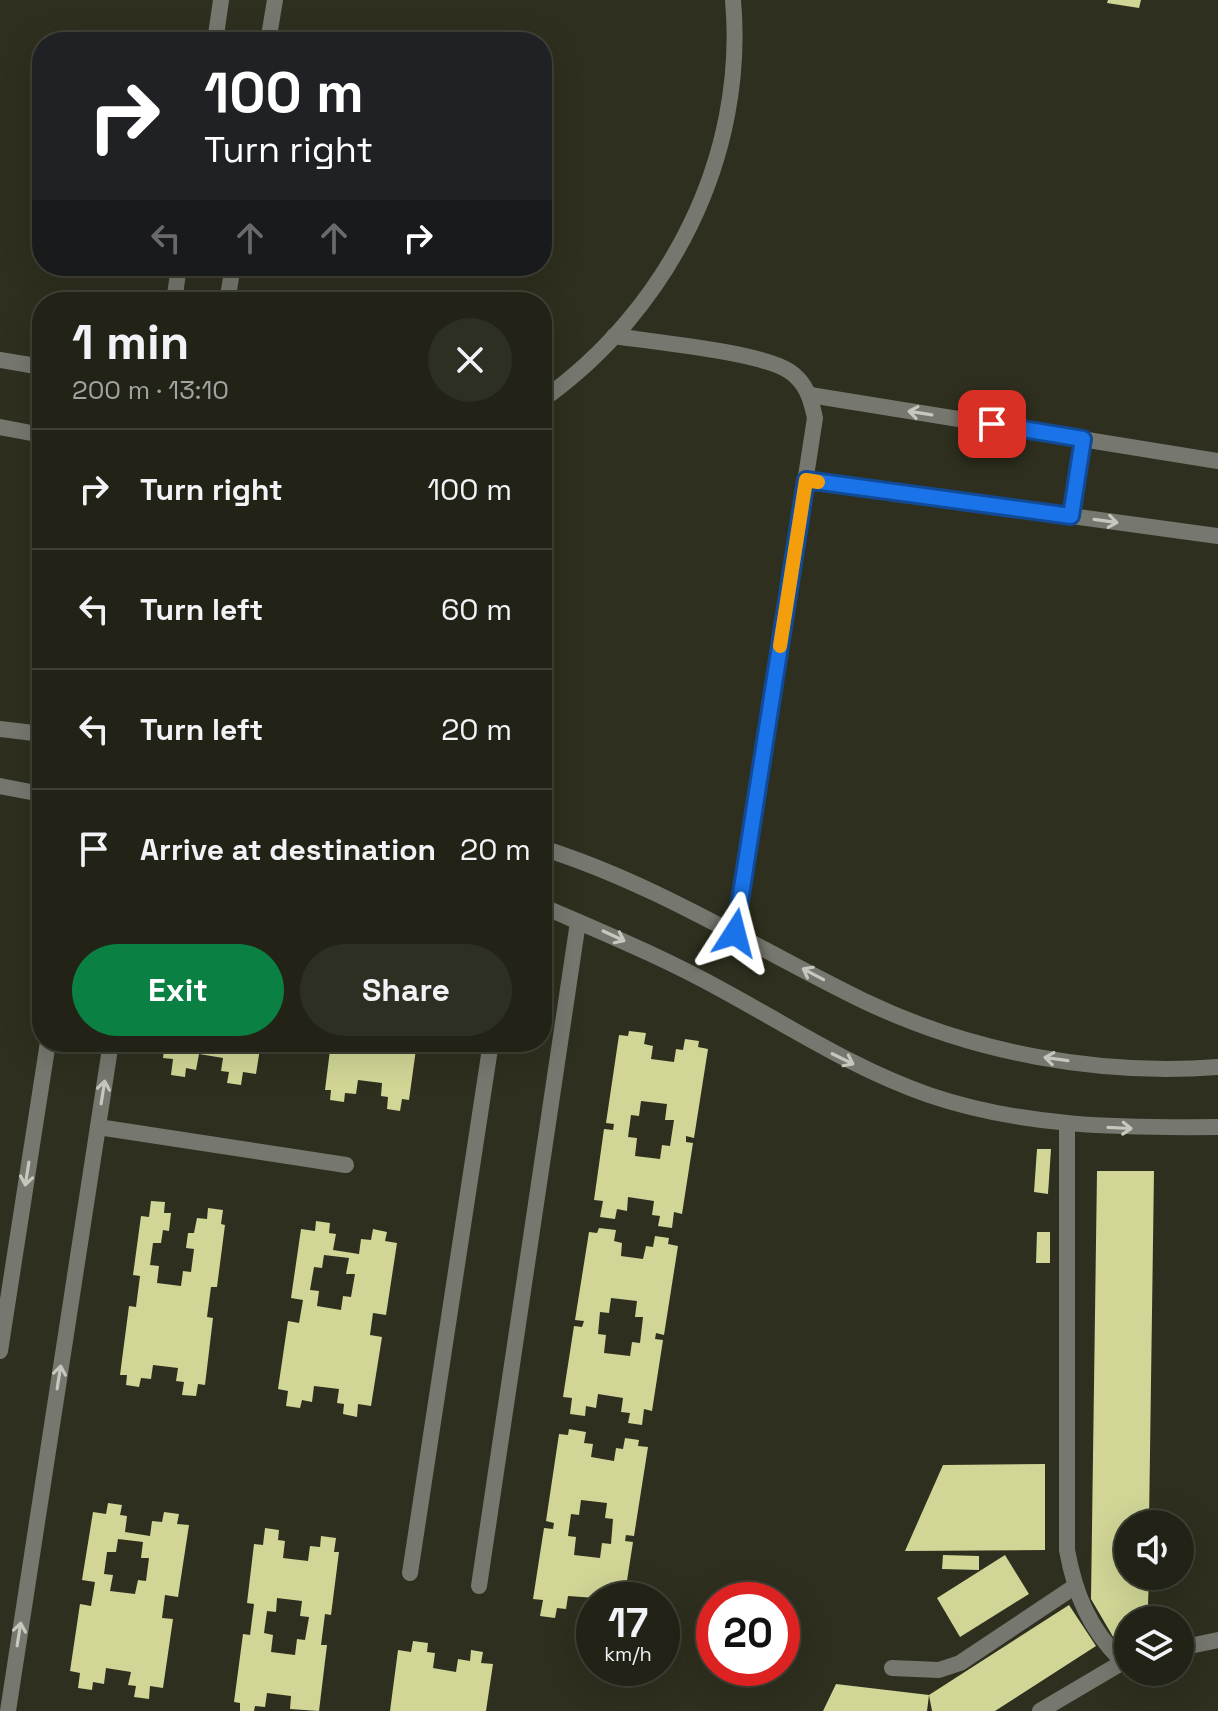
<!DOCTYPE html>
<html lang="en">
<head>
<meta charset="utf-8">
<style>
  body { margin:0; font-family:"Space Grotesk",sans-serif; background:#2e2f23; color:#f1f3f6; height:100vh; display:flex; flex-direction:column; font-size:30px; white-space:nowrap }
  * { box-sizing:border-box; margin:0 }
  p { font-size:26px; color:#a2a4a1 }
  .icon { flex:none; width:44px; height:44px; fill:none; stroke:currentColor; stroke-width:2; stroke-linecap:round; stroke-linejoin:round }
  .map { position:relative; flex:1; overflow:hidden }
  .drawer { position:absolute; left:32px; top:292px; width:520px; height:760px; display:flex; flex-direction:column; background:#222316; border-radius:32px; box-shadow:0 8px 32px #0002,0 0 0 2px #3f4035 }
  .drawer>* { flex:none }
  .guide { position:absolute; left:32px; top:32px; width:520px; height:244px; border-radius:32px; box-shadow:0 8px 32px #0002,0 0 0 2px #3f4035; background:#202124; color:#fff; overflow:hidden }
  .controls { position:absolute; left:1114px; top:1510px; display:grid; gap:16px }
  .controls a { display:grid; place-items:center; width:80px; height:80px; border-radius:50%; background:#222316; box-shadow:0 8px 32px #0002,0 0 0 2px #3f4035; font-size:40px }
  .speed { position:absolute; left:576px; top:1582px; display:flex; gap:16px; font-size:40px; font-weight:700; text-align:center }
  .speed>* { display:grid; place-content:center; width:104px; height:104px; border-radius:50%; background:#222316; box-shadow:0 8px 32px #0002,0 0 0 2px #3f4035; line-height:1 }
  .speed small { font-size:20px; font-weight:400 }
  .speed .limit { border:12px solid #d22; background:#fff; color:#111 }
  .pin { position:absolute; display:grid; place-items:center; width:68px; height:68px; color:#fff; margin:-34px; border-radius:16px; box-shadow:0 4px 12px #0006 }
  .me { position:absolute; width:88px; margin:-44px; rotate:9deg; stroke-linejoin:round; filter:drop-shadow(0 0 6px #0008) }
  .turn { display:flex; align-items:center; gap:28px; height:168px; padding:0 40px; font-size:36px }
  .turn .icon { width:104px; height:104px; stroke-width:2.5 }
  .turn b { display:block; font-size:56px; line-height:68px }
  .lanes { display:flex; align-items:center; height:76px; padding:0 40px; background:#0003; justify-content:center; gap:40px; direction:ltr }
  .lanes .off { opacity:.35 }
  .round { display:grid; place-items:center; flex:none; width:84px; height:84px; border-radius:42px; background:#2e2f23 }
  .headline { display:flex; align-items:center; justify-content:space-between; height:136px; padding:0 40px }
  h1 { font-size:48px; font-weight:600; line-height:60px }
  .primary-button { display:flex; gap:16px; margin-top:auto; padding:16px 40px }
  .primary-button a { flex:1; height:92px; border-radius:48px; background:#0b8043; color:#fff; font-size:32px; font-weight:600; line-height:92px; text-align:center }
  .primary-button a+a { background:#2e2f23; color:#f1f3f6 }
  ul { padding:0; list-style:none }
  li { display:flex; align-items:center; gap:24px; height:120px; padding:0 40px; border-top:2px solid #3f4035 }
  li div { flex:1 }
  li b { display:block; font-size:30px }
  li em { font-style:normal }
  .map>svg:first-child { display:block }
</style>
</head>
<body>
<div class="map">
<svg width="1218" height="1711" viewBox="0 0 1218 1711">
  <rect width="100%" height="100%" fill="#2e2f1e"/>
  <g fill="#d1d696" fill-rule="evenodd">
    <path d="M 1108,0 L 1141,0 L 1139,8 L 1107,3 Z"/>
    <path d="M 629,1031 L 646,1033 L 644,1044 L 653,1046 L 651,1059 L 674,1062 L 676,1049 L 683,1050 L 685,1039 L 699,1041 L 698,1047 L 708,1049 L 694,1138 L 686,1136 L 686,1142 L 693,1143 L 682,1214 L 674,1212 L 672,1228 L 658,1226 L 660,1216 L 652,1215 L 654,1201 L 628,1197 L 627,1211 L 617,1209 L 615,1219 L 600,1217 L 603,1201 L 594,1200 L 604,1129 L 613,1130 L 614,1124 L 606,1123 L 619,1035 L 628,1036 ZM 641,1101 L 667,1104 L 665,1120 L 674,1120 L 670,1146 L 662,1145 L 660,1159 L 635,1156 L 637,1138 L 628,1137 L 631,1115 L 639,1116 Z"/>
    <path d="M 165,1042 L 261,1042 L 256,1074 L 243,1072 L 241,1085 L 227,1083 L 229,1072 L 221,1071 L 223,1058 L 199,1054 L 196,1070 L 186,1068 L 185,1077 L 171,1075 L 173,1059 L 163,1058 Z"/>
    <path d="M 331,1042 L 417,1042 L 409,1100 L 402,1099 L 400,1111 L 387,1109 L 388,1097 L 381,1096 L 382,1083 L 358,1080 L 356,1094 L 345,1093 L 344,1102 L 330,1100 L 331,1090 L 325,1090 Z"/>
    <path d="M 1037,1149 L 1051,1149 L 1048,1194 L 1034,1192 Z"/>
    <path d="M 1097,1171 L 1154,1171 L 1149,1524 L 1128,1524 L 1128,1576 L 1149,1576 L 1148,1604 L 1157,1620 L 1128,1620 L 1128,1642 L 1119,1647 L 1091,1599 Z"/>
    <path d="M 151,1201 L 165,1202 L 164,1213 L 171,1213 L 169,1231 L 163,1230 L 161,1243 L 153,1243 L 150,1265 L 159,1266 L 157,1283 L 181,1286 L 183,1271 L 191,1272 L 194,1249 L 186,1248 L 188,1233 L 194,1233 L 197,1218 L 207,1219 L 208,1208 L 223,1210 L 221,1224 L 225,1225 L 217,1287 L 211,1287 L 207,1317 L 213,1318 L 205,1385 L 198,1384 L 196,1396 L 182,1395 L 184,1382 L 176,1381 L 178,1368 L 153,1365 L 151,1379 L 141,1378 L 139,1387 L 126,1385 L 127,1375 L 120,1375 L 129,1306 L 136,1307 L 140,1276 L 133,1275 L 141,1216 L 149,1217 Z"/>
    <path d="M 316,1221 L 330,1223 L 329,1233 L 336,1234 L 333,1250 L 359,1254 L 361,1239 L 371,1240 L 373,1229 L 387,1232 L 385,1241 L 397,1243 L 386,1315 L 373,1313 L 370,1335 L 382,1337 L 371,1406 L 358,1404 L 357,1417 L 343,1414 L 344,1404 L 337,1403 L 339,1389 L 314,1386 L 312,1402 L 302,1400 L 300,1408 L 286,1406 L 288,1391 L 278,1389 L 288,1321 L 299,1323 L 303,1300 L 291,1298 L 301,1229 L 315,1231 ZM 324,1255 L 349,1258 L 346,1274 L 355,1274 L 351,1297 L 343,1296 L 341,1310 L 317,1306 L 319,1291 L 310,1290 L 314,1267 L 322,1268 Z"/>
    <path d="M 599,1228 L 616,1230 L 614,1241 L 622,1243 L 621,1256 L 643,1259 L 646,1246 L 653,1247 L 655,1236 L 669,1238 L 668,1244 L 678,1246 L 664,1335 L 656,1333 L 655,1339 L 663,1340 L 652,1411 L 644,1409 L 642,1425 L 628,1423 L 630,1413 L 621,1412 L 623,1398 L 598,1394 L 596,1408 L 586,1406 L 585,1416 L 570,1414 L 572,1398 L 563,1397 L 574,1326 L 582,1327 L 584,1321 L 575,1320 L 589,1232 L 597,1233 ZM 611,1298 L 637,1301 L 635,1317 L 643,1317 L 640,1343 L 632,1342 L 630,1356 L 604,1353 L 606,1335 L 598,1334 L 600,1312 L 609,1313 Z"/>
    <path d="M 1037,1232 L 1050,1232 L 1050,1263 L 1036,1263 Z"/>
    <path d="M 569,1429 L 586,1432 L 584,1443 L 593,1444 L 591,1457 L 614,1461 L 616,1448 L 623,1449 L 625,1438 L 639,1440 L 638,1446 L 648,1447 L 634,1536 L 626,1535 L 625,1541 L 633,1542 L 624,1600 L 568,1596 L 566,1609 L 557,1608 L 555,1618 L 540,1616 L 543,1600 L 533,1599 L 544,1528 L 553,1529 L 554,1523 L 546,1521 L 559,1434 L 568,1435 ZM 581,1500 L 607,1503 L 605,1518 L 613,1519 L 611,1544 L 602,1543 L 600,1558 L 574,1555 L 576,1537 L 568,1536 L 571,1514 L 579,1515 Z"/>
    <path d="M 1045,1464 L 1045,1550 L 905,1551 L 943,1465 Z"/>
    <path d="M 108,1503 L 122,1505 L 120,1515 L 127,1516 L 125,1532 L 150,1536 L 152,1521 L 162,1522 L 164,1512 L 179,1514 L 177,1524 L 189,1525 L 178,1597 L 165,1595 L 162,1618 L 173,1619 L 163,1688 L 150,1686 L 149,1699 L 134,1697 L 136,1686 L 128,1685 L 131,1672 L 106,1668 L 104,1684 L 93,1682 L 92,1690 L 78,1688 L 80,1673 L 70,1671 L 80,1604 L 91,1606 L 95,1582 L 82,1580 L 93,1512 L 106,1514 ZM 118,1539 L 143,1542 L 141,1558 L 149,1558 L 146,1581 L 138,1580 L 135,1594 L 110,1591 L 113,1575 L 104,1574 L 107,1552 L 116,1552 Z"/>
    <path d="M 265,1528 L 279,1530 L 278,1540 L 285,1541 L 283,1558 L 308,1561 L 310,1546 L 320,1547 L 321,1536 L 336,1538 L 334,1552 L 339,1552 L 331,1615 L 325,1614 L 321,1645 L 327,1645 L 319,1711 L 290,1709 L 291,1696 L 267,1693 L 265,1707 L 255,1706 L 254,1711 L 240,1711 L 240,1703 L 234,1702 L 243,1634 L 250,1635 L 254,1604 L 247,1603 L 254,1544 L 263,1545 ZM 277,1598 L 302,1601 L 300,1616 L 309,1617 L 305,1640 L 297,1639 L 295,1655 L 271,1652 L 273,1635 L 264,1633 L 267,1611 L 276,1612 Z"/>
    <path d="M 943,1555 L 979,1556 L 979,1570 L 942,1569 Z"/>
    <path d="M 1005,1555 L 1029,1594 L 960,1637 L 937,1598 Z"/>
    <path d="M 1069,1605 L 1096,1646 L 995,1711 L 932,1711 L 929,1695 L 927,1711 L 823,1711 L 836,1684 L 929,1695 Z"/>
    <path d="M 413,1641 L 428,1643 L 427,1652 L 435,1653 L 433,1668 L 456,1672 L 458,1659 L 470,1661 L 471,1650 L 483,1652 L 481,1663 L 493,1664 L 486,1711 L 390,1711 L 398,1650 L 411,1652 Z"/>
  </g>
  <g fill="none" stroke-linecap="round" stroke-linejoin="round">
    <g stroke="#76776e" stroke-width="16">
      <path d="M 215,42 L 221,0"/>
      <path d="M 268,42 L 275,0"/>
      <path d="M 174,302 L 179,266"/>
      <path d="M 227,302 L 233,266"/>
      <path d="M 614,336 C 653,342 760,352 789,371 C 806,382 811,399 815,418 L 735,933"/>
      <path d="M 0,360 L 42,367"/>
      <path d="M 810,395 L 1218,461"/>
      <path d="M 542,400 C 669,310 747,156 733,0"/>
      <path d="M 0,427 L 42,435"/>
      <path d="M 806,480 L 1218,536"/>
      <path d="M 1071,516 L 1083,439"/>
      <path d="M 0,729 L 42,734"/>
      <path d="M 42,756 L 42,796"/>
      <path d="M 0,786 L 41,794"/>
      <path d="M 98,1127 L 346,1165"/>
      <path d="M 0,1351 L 48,1042"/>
      <path d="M 410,1573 L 491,1042"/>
      <path d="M 479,1586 L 578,922"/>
      <path d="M 8,1711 L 111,1042"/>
    </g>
    <g stroke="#76776e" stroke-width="16">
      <path d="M 542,848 C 657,884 757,949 864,1001 C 973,1053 1098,1076 1218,1067"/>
      <path d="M 542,906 C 604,933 665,958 724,991 C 792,1028 856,1070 929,1095 C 1023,1127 1120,1128 1218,1127"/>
      <path d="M 1067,1124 L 1067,1550 C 1075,1594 1089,1628 1121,1660"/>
      <path d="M 1180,1648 L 1218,1640"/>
      <path d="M 892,1668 L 939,1670 L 960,1663 L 1074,1587"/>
      <path d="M 1040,1711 L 1128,1659"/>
    </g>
  </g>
  <defs><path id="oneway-shaft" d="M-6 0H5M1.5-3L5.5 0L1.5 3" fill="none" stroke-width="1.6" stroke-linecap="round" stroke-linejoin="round" transform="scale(2)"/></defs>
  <g stroke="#c6c7bd">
    <use href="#oneway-shaft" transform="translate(920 413) rotate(-171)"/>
    <use href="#oneway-shaft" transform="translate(1106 521) rotate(8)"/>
    <use href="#oneway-shaft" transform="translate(614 936) rotate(25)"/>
    <use href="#oneway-shaft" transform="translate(813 974) rotate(-152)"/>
    <use href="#oneway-shaft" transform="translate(843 1059) rotate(26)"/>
    <use href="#oneway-shaft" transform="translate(1056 1059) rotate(-172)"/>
    <use href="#oneway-shaft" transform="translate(103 1092) rotate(-81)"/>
    <use href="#oneway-shaft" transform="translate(1120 1128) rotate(3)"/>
    <use href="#oneway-shaft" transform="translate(27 1174) rotate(99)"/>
    <use href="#oneway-shaft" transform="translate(59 1377) rotate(-81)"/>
    <use href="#oneway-shaft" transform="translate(19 1634) rotate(-81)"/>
  </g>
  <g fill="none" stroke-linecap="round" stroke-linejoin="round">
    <defs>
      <path id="route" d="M 735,933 L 806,480 L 1071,516 L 1083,439 L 992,424"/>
    </defs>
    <use href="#route" stroke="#114b97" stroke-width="20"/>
    <use href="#route" stroke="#1a73e8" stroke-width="14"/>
    <path stroke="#f59e0b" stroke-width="14" d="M 780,646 L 806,480 L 818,482"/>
  </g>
</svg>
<div class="controls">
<a><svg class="icon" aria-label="sound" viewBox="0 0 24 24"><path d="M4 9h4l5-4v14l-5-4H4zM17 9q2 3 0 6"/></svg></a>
<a><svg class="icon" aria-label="layers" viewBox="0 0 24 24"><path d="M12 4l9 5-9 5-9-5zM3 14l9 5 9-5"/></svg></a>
</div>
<div class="speed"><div>17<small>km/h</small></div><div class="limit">20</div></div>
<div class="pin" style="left:992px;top:424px;background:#d93025"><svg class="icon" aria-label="arrive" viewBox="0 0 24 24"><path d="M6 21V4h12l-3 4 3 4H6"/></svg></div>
<svg class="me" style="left:735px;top:933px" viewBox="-20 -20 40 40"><path d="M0-17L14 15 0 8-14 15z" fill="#1a73e8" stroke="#fff" stroke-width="4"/></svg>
<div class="guide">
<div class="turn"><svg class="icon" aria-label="right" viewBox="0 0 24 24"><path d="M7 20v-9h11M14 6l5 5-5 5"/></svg><div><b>100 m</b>Turn right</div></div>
<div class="lanes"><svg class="icon off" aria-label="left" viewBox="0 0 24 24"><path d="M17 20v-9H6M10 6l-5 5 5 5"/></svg><svg class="icon off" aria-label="ahead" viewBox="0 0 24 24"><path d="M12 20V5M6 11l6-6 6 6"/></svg><svg class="icon off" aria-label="ahead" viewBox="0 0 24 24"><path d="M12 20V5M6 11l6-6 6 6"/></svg><svg class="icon" aria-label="right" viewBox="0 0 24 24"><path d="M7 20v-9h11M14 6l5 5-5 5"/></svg></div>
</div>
<section class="drawer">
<div class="headline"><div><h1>1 min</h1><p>200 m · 13:10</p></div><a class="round"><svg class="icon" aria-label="close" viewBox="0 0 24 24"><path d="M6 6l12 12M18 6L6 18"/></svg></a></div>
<ul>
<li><svg class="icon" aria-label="right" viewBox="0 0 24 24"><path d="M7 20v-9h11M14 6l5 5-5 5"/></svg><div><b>Turn right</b></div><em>100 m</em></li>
<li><svg class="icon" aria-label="left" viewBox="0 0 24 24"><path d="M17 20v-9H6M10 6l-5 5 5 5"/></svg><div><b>Turn left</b></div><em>60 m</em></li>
<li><svg class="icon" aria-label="left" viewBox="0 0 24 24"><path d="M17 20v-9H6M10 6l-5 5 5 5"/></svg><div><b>Turn left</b></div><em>20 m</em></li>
<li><svg class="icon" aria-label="arrive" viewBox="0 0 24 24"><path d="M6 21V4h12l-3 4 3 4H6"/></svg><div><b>Arrive at destination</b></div><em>20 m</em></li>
</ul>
<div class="primary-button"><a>Exit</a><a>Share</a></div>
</section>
</div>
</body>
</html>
